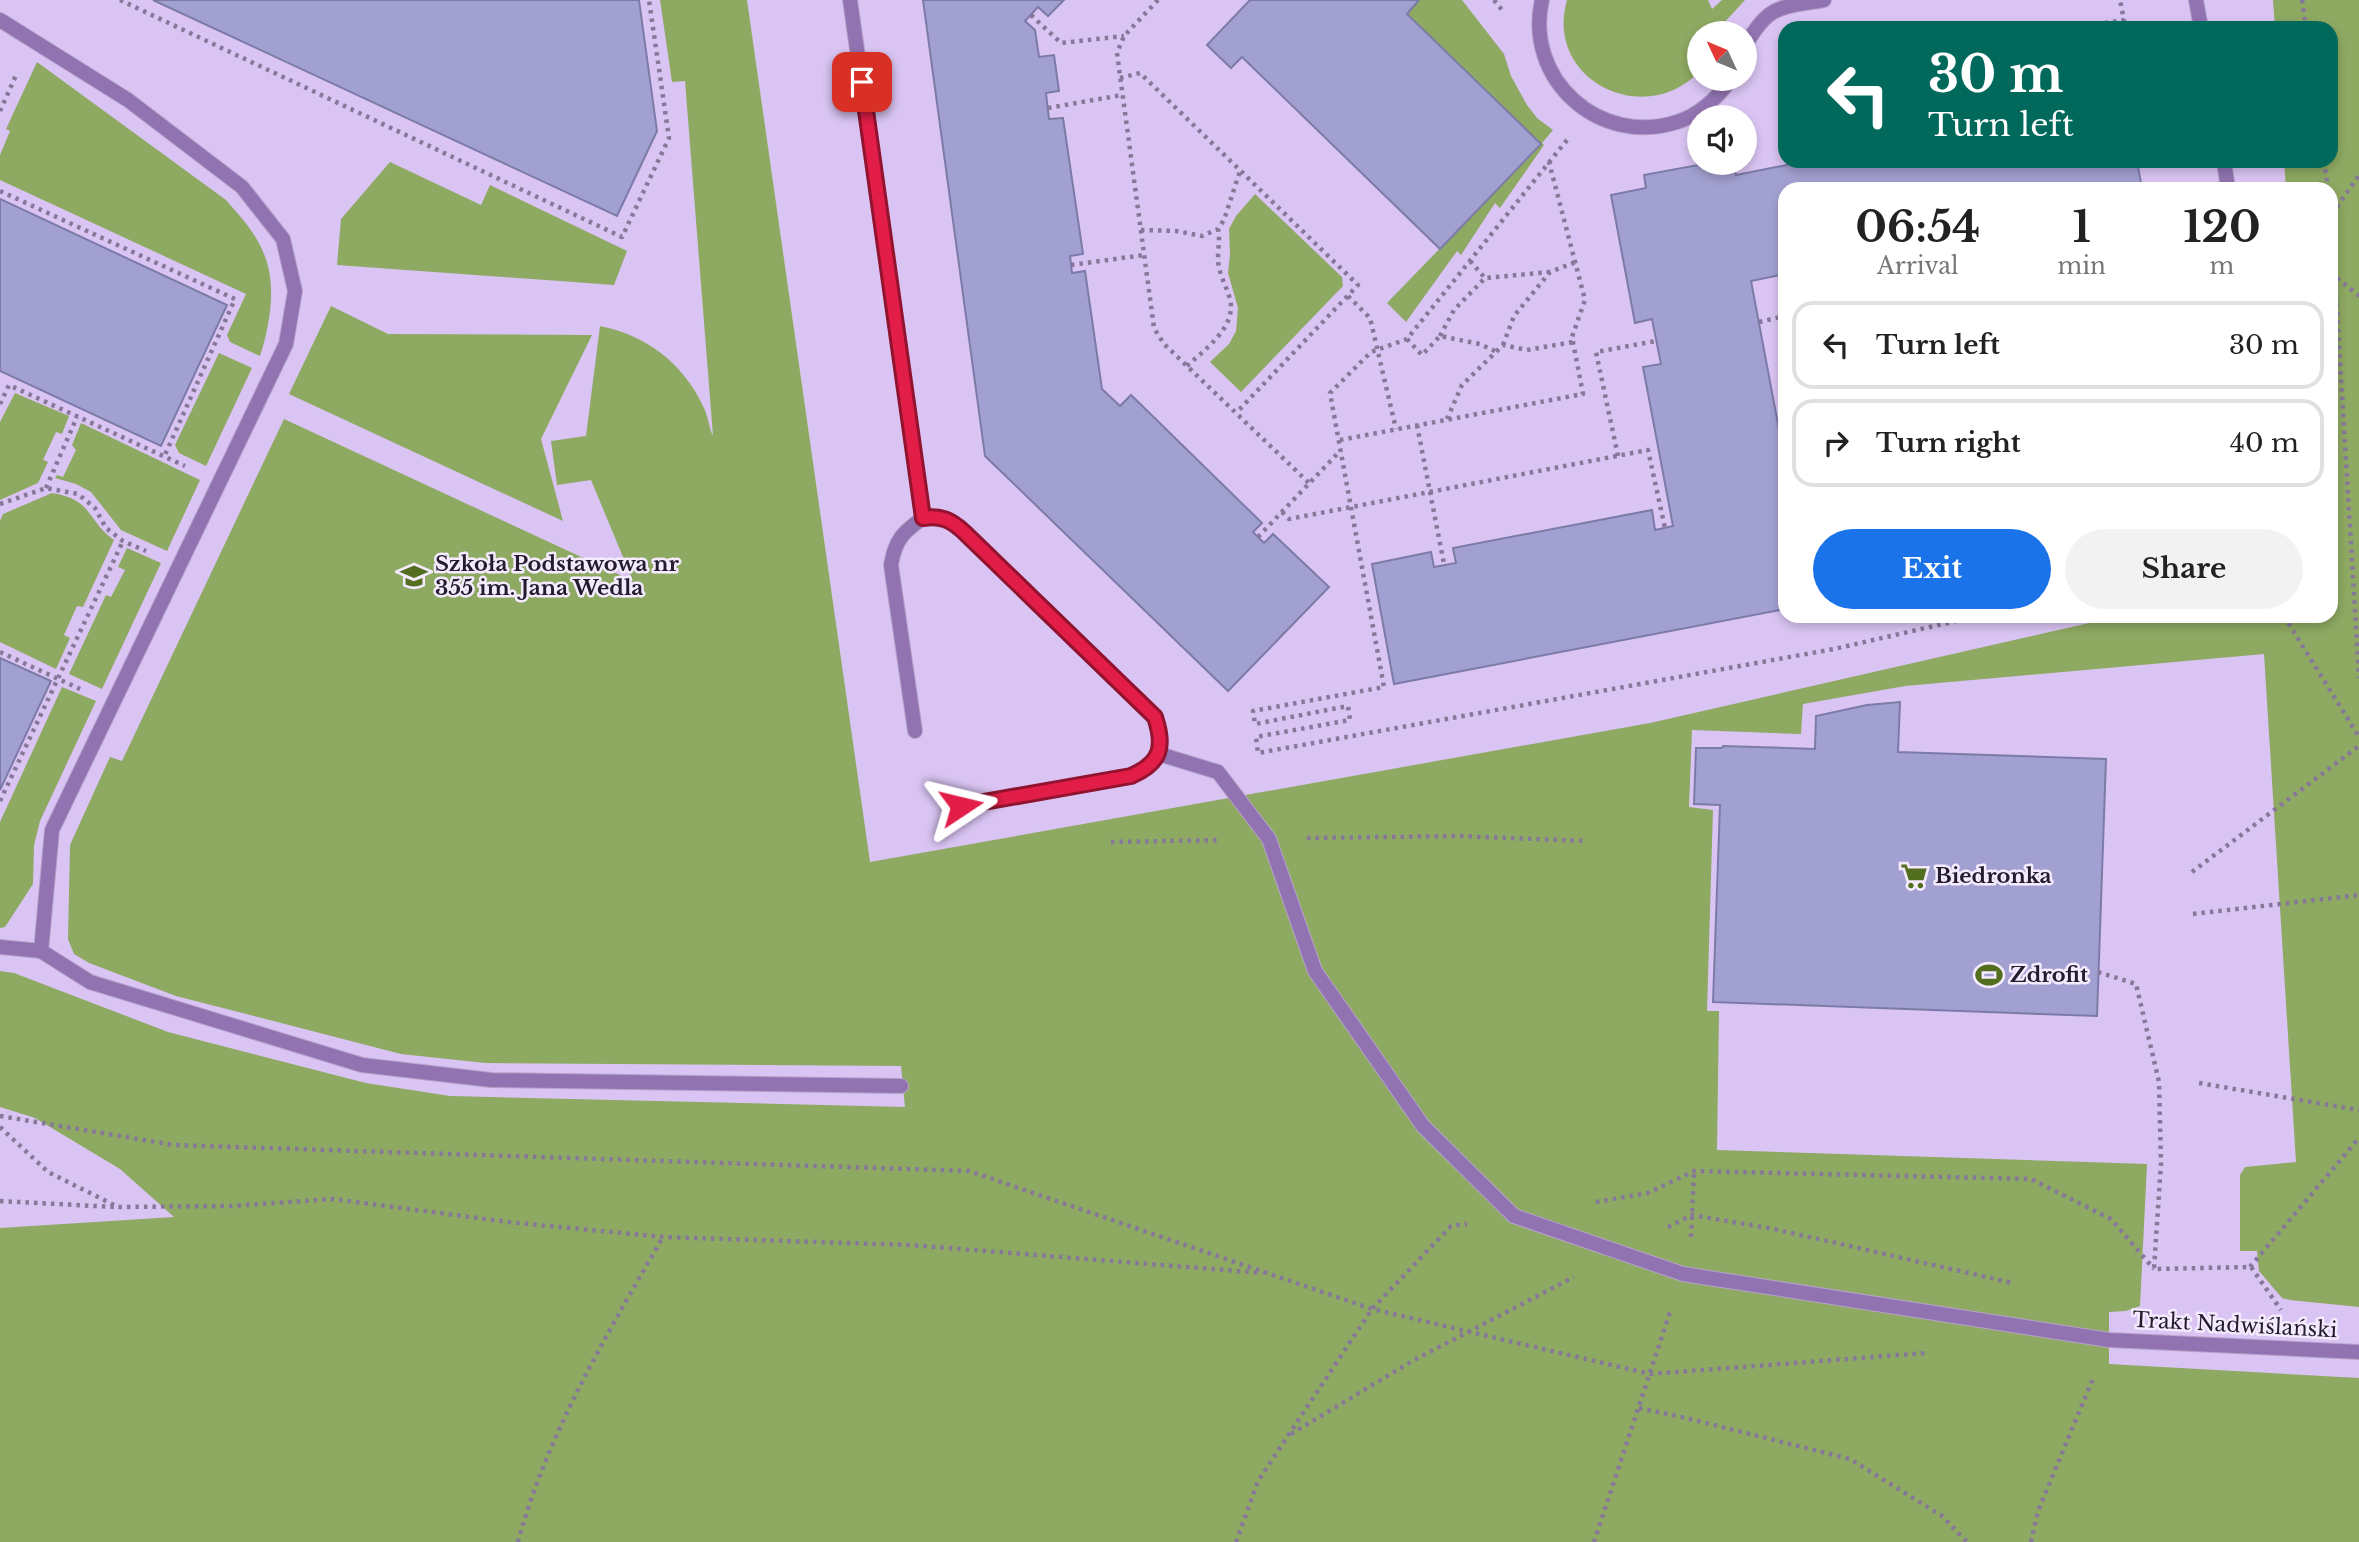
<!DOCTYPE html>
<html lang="en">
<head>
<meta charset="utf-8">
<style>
  body { margin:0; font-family:"Libre Baskerville",serif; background:#f2f2f2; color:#222; height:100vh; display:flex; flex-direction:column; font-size:26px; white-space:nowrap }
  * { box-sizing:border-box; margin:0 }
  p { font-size:23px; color:#767676 }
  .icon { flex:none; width:38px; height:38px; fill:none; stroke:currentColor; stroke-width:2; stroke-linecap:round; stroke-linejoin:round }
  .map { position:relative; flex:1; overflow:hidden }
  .drawer { position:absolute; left:1778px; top:182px; width:560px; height:441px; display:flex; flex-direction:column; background:#fff; border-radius:21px; box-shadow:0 4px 10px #0003 }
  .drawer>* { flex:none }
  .guide { position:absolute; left:1778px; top:21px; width:560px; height:147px; border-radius:21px; box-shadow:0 4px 10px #0003; background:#00695c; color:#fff; overflow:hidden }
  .needle { width:46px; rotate:314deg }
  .tools { position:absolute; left:1687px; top:21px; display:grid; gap:14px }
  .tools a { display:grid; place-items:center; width:70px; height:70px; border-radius:50%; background:#fff; box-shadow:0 4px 10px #0003; font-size:35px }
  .pin { position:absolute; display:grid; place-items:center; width:60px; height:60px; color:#fff; margin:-30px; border-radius:14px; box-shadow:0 4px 10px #0006 }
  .me { position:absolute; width:77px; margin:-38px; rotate:80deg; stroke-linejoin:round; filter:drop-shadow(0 0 5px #0008) }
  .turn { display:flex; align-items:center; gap:24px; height:147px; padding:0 35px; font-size:32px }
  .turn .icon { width:91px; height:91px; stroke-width:2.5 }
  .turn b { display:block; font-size:49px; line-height:60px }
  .eta { display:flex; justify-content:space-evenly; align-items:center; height:119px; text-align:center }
  .eta b { font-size:42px; font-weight:800; line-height:49px }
  .button { display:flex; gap:14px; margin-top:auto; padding:14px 35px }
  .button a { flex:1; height:80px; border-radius:42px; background:#1a73e8; color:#fff; font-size:28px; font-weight:800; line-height:80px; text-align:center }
  .button a+a { background:#f2f2f2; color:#222 }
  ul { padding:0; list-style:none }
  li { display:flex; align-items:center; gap:21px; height:88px; margin:0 14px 10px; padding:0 21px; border:4px solid #e0e0e0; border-radius:21px }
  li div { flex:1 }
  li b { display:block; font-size:26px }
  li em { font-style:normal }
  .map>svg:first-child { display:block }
</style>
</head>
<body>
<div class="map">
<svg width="2359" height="1542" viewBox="0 0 2359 1542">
  <rect width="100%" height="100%" fill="#dac4f3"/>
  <g fill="#8ea962">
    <path d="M 660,0 L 747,0 L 870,862 L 1650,723 L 2120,616 L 2331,616 L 2331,189 L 2286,189 L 2284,161 L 2331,161 L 2331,28 L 2275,28 L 2273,0 L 2359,0 L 2359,1307 L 2290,1300 L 2282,1298 L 2259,1271 L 2257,1251 L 2240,1251 L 2240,1175 L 2245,1167 L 2296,1162 L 2264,654 L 1905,686 L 1803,704 L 1801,734 L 1692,730 L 1689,807 L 1713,810 L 1707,1011 L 1719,1011 L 1717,1150 L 2147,1164 L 2140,1306 L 2126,1311 L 2109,1312 L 2109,1364 L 2359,1378 L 2359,1542 L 0,1542 L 0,1228 L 174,1217 L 120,1169 L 35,1118 L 0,1107 L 0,971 L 14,973 L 168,1032 L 366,1083 L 450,1096 L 905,1107 L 901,1066 L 485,1063 L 401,1054 L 176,996 L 89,963 L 74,954 L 68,939 L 70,845 L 110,757 L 122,761 L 284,419 L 633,581 L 591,480 L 557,485 L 551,441 L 586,436 L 600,326 C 646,335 683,363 703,406 C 708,415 709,428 713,436 L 685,81 L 672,82 Z"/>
    <path d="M 1419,0 L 1462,0 L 1504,54 L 1511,76 L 1527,105 L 1537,118 L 1553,130 L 1542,143 L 1544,145 L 1500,208 L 1495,203 L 1461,255 L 1457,251 L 1406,322 L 1387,303 L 1541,144 L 1407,14 Z"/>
    <path d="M 1567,0 L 1708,0 L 1712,9 L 1722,0 L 1745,0 L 1723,24 L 1718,33 L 1699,33 L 1699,72 C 1644,129 1544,80 1567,0 Z"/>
    <path d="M 37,62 L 226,200 C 240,216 256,233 264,254 C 277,285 270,325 260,356 L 230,342 L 227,335 L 246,294 L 0,180 L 0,155 L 10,131 L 6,129 Z"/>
    <path d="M 390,162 L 481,205 L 490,185 L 627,251 L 614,285 L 337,265 L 341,219 Z"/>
    <path d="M 1255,194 L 1342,277 L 1343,286 L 1241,392 L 1210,362 L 1229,344 L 1236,331 L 1238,308 L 1228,273 L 1230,255 L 1229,229 L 1236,216 Z"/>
    <path d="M 331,306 L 388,334 L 592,335 L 541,439 L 563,521 L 289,394 Z"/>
    <path d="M 219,353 L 252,368 L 206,466 L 179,453 L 175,445 Z"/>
    <path d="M 15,393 L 69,416 L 62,434 L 56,432 L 43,460 L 48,462 L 38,483 L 0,500 L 0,422 Z"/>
    <path d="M 81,423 L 200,480 L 167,551 L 121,530 L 91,492 L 76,484 L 55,478 L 57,475 L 63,477 L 76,450 L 72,445 Z"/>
    <path d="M 52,493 C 94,500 86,520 114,540 L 83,607 L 77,606 L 64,635 L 70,638 L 56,669 L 0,642 L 0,521 L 3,514 Z"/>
    <path d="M 127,548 L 161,563 L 102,689 L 69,674 L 106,595 L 111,597 L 125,570 L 118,567 Z"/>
    <path d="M 62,687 L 96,701 L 40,821 L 34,845 L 33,884 L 5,927 L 0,928 L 0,822 Z"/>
  </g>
  <g fill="#a2a0d0" stroke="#7c7ba8" stroke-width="2">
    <path d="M 153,0 L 639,0 L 657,131 L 617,216 Z"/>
    <path d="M 923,0 L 1064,0 L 1048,16 L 1038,7 L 1025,21 L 1035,30 L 1039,57 L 1054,55 L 1059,91 L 1046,93 L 1049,119 L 1063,118 L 1083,254 L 1070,256 L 1072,273 L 1085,271 L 1102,389 L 1120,406 L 1131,395 L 1262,523 L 1253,532 L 1264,543 L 1273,534 L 1329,587 L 1228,691 L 985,456 Z"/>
    <path d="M 1250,0 L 1419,0 L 1407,14 L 1541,144 L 1440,249 L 1242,57 L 1231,68 L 1207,45 Z"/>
    <path d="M 1807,161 L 2137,161 L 2142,189 L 1785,189 L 1785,274 L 1751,281 L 1785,461 L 1785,525 L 1783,525 L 1785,537 L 1785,609 L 1394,684 L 1372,564 L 1431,552 L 1434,567 L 1456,563 L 1453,548 L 1652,510 L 1655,530 L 1673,526 L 1643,367 L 1661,364 L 1652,319 L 1635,323 L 1611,195 L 1646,188 L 1644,175 L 1709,163 L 1733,163 L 1736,175 Z"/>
    <path d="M 0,199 L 227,305 L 161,446 L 0,371 Z"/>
    <path d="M 0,658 L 51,681 L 0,790 Z"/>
    <path d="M 1900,702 L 1898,752 L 2106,759 L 2097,1016 L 1713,1002 L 1720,805 L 1694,804 L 1696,748 L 1722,748 L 1723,746 L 1815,749 L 1816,716 L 1867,705 Z"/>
  </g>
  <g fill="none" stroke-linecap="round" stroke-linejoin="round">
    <defs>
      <g id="service">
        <path d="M 850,0 L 923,518 C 941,515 951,520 964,532 L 1155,717 C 1165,748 1161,763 1131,776 L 961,806"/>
        <path d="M 1542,0 C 1524,79 1599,147 1677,122 C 1699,115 1718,97 1731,79"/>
        <path d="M 2196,0 L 2201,28"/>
        <path d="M 0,20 L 128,100 L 242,187 L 283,239 L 295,291 L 286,344 L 52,830 L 41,951 L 90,982 L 362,1065 L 491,1080 L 901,1086"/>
        <path d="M 1745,46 C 1769,4 1779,8 1824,0"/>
        <path d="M 2224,161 L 2228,189"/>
        <path d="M 915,731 L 891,565 C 895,540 903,532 923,518"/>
        <path d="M 1159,754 L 1218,772 L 1269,839 L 1315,971 L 1423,1126 L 1514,1216 L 1683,1274 L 2109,1340 L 2359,1352"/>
        <path d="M 0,947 L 41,951"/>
      </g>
    </defs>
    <use href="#service" stroke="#b6a2cb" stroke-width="16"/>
    <g stroke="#877899" stroke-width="4.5" stroke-dasharray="3.5 5" stroke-linecap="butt">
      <path d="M 120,0 L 622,237 L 669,138 L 649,0"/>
      <path d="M 1158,0 L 1124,36 L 1117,53 L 1154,328 L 1164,344 L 1309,483"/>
      <path d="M 1494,0 L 1502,10"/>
      <path d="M 2302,0 L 2306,28"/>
      <path d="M 1031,15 L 1061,43 L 1124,36"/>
      <path d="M 2071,28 L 2124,20 L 2120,0"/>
      <path d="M 1120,78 L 1140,73 L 1358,285 L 1236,413"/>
      <path d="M 1048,108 L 1122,95"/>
      <path d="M 0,111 L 17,73"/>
      <path d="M 1567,140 L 1407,339 L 1371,352 L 1330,393 L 1384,687 L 1253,711 L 1255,724 L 1348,706 L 1350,720 L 1256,737 L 1258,753 L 1834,649 L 1978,616"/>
      <path d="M 2324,161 L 2328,189"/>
      <path d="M 0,191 L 235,299 L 164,457"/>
      <path d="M 2331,210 L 2359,678"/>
      <path d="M 2332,214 L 2359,175"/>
      <path d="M 1141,230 L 1176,231 L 1202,236 L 1218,229 L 1224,220 L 1240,171"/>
      <path d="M 1470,261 L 1485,278"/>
      <path d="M 1071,265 L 1144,255"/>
      <path d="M 2337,278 L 2359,296"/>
      <path d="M 1348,296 L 1370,318 L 1396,429"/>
      <path d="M 1759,322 L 1785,316"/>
      <path d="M 1440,336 L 1454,310 L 1485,278 L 1550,272"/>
      <path d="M 1407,339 L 1422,355 L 1440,336 L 1480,344 L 1495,351"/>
      <path d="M 1503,345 L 1514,316 L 1550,272 L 1576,262"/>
      <path d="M 1187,366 C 1205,349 1237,327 1230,299 C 1227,288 1221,278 1219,267 C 1216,254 1221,242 1218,229"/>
      <path d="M 0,404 L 9,385 L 185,466"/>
      <path d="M 1447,419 L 1462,385 L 1503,345 L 1527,350 L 1573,342"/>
      <path d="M 1417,425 L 1444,564"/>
      <path d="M 1340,440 L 1583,394 L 1572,337 L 1585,300 L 1549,162"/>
      <path d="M 1618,456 L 1596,352 L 1656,341"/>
      <path d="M 46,488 L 77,417"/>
      <path d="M 0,504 L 46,488 L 78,494 L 95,508 L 106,528 L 123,541 L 146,551"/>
      <path d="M 1282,512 L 1289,519 L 1648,450 L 1665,528"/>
      <path d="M 1258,537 L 1341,450"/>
      <path d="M 1816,616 L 1817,619 L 1834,616"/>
      <path d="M 2284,616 L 2359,737"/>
      <path d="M 0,652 L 80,689"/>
      <path d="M 0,801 L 123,541"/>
      <path d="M 1307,838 L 1458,836 L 1586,841"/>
      <path d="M 1111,842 L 1221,840"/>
      <path d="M 2192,872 L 2359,746"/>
      <path d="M 2193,914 L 2359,895"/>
      <path d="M 2098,972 L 2136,984 L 2159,1082 L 2161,1163 L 2154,1269 L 2251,1267 L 2281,1310"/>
      <path d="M 2199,1083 L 2359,1110"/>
      <path d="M 0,1116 L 174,1145 L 969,1171 L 1372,1309 L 1650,1374 L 1926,1353"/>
      <path d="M 0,1127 L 48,1172 L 118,1207 L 231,1206 L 333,1199 L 508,1222 L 663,1237 L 910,1245 L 1263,1273"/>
      <path d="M 0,1201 L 114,1207"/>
      <path d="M 1596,1202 L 1648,1193 L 1694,1171 L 2031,1179 L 2111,1219 L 2154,1269"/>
      <path d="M 1668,1227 L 1692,1215 L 1774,1229 L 2013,1283"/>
      <path d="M 1691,1237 L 1694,1171"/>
      <path d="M 2250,1267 L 2359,1138"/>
      <path d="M 1639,1408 L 1686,1418 L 1850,1459 L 1942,1516 L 1967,1542"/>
      <path d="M 1291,1434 L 1414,1360 L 1574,1277"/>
      <path d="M 518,1542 C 547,1434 607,1334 663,1237"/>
      <path d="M 1236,1542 L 1258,1481 L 1372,1309 L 1451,1226 L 1467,1224"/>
      <path d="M 1594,1542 L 1671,1309"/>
      <path d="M 2031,1542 L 2038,1511 L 2094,1376"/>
    </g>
    <use href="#service" stroke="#9173b1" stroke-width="14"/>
  </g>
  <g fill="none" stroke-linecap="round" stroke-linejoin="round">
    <defs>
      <path id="route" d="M 862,82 L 923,518 C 941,515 951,520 964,532 L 1155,717 C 1165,747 1161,763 1131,776 L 961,806"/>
    </defs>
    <use href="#route" stroke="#92132f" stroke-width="18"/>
    <use href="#route" stroke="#e11d48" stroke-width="12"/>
  </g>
  <defs>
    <symbol id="school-bare" viewBox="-9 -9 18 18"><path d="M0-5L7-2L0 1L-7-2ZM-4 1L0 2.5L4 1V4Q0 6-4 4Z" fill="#546e20" stroke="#f4ebff" stroke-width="2.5" paint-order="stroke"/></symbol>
    <symbol id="supermarket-bare" viewBox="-9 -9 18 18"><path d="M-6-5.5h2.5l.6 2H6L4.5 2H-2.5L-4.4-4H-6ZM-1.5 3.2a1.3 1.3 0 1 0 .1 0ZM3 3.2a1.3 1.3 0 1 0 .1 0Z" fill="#546e20" stroke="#f4ebff" stroke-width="2.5" paint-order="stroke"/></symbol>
    <symbol id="stadium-bare" viewBox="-9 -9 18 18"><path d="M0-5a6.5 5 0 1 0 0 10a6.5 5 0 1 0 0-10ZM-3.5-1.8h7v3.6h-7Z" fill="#546e20" stroke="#f4ebff" stroke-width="2.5" paint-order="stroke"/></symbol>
  </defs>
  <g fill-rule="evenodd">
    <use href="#school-bare" x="395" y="557" width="38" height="38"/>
    <use href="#supermarket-bare" x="1895" y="857" width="38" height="38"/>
    <use href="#stadium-bare" x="1970" y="956" width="38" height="38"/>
  </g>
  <g text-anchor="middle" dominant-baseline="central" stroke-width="5" stroke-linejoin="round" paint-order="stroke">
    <g font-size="21" font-weight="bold" fill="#241c2d" stroke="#f4ebff" text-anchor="start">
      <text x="435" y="564">Szkoła Podstawowa nr<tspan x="435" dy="24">355 im. Jana Wedla</tspan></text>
      <text x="1935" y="876">Biedronka</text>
      <text x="2010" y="975">Zdrofit</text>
    </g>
    <g font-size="21" fill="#241c2d" stroke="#f4ebff">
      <text transform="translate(2235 1325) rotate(3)">Trakt Nadwiślański</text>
    </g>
  </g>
</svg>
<div class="tools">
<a><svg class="needle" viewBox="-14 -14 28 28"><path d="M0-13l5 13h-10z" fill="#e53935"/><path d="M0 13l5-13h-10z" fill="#767676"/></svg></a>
<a><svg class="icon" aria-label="sound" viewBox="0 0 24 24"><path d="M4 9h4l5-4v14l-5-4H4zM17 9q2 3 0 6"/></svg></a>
</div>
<div class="pin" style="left:862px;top:82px;background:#d93025"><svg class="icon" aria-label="arrive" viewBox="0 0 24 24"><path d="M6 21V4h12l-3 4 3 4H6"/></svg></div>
<svg class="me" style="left:961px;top:806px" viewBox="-20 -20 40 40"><path d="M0-17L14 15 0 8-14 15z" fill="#e11d48" stroke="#fff" stroke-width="4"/></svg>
<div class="guide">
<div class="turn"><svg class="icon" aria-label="left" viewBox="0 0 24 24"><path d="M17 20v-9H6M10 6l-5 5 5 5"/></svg><div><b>30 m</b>Turn left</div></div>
</div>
<section class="drawer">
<div class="eta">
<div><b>06:54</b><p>Arrival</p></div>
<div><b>1</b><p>min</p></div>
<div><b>120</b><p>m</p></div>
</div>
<ul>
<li><svg class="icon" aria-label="left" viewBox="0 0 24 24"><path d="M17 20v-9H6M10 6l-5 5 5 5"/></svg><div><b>Turn left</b></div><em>30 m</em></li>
<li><svg class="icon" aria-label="right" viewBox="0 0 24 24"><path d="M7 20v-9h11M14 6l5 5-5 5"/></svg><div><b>Turn right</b></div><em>40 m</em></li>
</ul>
<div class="button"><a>Exit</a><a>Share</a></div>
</section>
</div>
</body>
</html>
